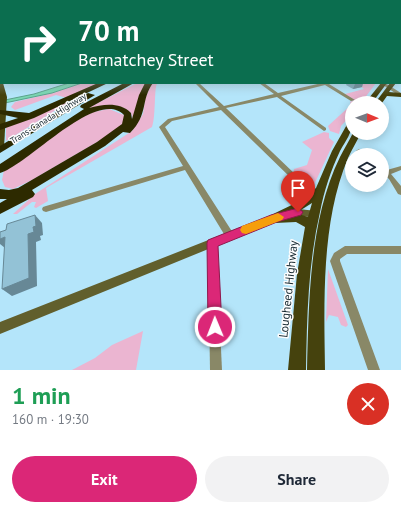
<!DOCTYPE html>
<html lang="en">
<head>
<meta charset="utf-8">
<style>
  body { margin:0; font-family:"PT Sans",sans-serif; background:#f2f2f3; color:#1f2937; height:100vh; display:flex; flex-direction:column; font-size:15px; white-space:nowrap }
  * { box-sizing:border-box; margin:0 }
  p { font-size:13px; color:#747a83 }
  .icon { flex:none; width:22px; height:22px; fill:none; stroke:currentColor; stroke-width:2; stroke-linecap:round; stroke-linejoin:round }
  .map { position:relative; height:370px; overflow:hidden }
  .sheet { display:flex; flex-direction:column; background:#fff; flex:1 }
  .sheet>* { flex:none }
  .top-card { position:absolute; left:0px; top:0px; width:401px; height:84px; box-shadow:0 2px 10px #0003; background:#0b6e4f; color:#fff; overflow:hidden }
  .needle { width:26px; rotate:91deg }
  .tools { position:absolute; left:345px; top:96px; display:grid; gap:8px }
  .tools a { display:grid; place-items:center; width:44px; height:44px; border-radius:50%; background:#fff; box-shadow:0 2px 10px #0003; font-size:20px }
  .pin { position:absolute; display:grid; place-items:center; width:34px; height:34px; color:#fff; margin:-41px -17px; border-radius:50% 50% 50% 0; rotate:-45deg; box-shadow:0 0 4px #0007 }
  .pin .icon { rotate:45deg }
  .me { position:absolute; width:44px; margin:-22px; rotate:359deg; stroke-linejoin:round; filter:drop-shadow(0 0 3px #0008) }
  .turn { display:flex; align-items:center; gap:14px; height:84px; padding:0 12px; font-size:18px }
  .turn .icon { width:52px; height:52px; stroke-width:2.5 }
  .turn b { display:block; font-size:28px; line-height:34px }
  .round { display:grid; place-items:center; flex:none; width:42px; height:42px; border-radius:21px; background:#f2f2f3 }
  .summary { display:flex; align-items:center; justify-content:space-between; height:68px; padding:0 12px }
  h1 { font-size:24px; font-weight:600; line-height:30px; color:#1e9e55 }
  .cta { display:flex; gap:8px; margin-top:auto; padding:8px 12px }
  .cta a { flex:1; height:46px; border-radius:24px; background:#db2777; color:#fff; font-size:16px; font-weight:600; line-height:46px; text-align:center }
  .cta a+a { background:#f2f2f3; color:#1f2937 }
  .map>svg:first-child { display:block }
</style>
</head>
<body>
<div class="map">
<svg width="401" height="370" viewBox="0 0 401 370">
  <rect width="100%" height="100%" fill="#b4e5fa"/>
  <g fill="#ebb5d1">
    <path d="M 82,83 L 100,83 L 67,98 L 56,95 L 15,110 L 11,107 L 15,102 L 53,93 Z"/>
    <path d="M 137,83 L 146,83 L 133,119 L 131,113 C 118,101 99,107 84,110 Z"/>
    <path d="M 357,83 L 376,83 L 361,103 L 352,103 L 352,114 L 341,126 L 339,134 L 330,131 L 328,126 L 351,105 L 350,102 L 354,100 L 345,94 L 364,89 Z"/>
    <path d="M 151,84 L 157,84 C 154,88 156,116 152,127 L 46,188 L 48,201 L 36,208 L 34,207 L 36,202 L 32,202 L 17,214 L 13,214 L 35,194 L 132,131 L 143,114 L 145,99 Z"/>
    <path d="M 68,102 L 69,102 L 6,141 L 6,127 Z"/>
    <path d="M 109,109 L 124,115 L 125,121 L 118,130 L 32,180 L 13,189 L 5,187 L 2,180 L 4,170 L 79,118 L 93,112 Z"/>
    <path d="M 324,132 L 329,133 L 329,138 L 334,142 L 313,187 L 306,195 L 304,176 L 294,171 L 294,169 L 307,165 L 312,150 L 302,142 Z"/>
    <path d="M 328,269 L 348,325 L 346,327 L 341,325 L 338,317 L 329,315 L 326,322 Z"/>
    <path d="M 143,331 L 136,370 L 72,370 L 95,358 L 112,345 Z"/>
  </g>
  <path fill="#7ad7b2" stroke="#5ba28b" d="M 69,83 L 82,83 L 52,93 L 0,104 L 0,101 L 34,94 Z"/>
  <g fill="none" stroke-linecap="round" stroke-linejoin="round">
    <g fill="#898867" fill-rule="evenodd">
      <rect x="0" y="43" width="1" height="2"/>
      <path d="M 195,83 L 199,83 L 224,106 L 274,94 L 259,83 L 264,83 L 278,93 L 322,83 L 331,83 L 329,84 L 355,100 L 351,101 L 325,85 L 281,96 L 326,128 L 326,130 L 324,131 L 277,97 L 226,108 L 296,175 L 297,177 L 296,179 L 292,179 L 221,110 L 172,121 L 165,127 L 233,233 L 234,236 L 233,239 L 230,240 L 227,239 L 185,170 L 46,212 L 43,211 L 42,209 L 43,207 L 46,206 L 183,166 L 159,127 L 168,119 L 219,107 Z"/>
      <path d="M 359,149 L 367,155 L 360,155 L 356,151 Z"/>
      <path d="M 401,166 L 401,170 L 391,174 L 401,186 L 401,195 L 398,194 L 389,179 L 382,173 L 382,168 L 387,170 Z"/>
      <path d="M 212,239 L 215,240 L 216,243 L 222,370 L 210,370 L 208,243 L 209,240 Z"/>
      <path d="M 345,246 L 401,246 L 401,254 L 347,254 L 340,259 L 340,261 L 380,370 L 368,370 L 330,261 L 334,253 Z"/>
    </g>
    <path fill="#898867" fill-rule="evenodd" d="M 380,83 L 385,83 L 401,93 L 401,97 Z"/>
    <path fill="#615f2d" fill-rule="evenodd" d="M 298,209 L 317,211 L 318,214 L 317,217 L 314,218 L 298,215 L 277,221 L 0,334 L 0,322 L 272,215 Z"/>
    <g fill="#45420d" fill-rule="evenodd">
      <path d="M 401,60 L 401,64 L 400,65 L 400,61 Z"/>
      <path d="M 401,71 L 401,77 L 400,77 L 400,72 Z"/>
      <path d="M 0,81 L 3,83 L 7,97 L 4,147 L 0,150 Z"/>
      <path d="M 381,83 L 387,83 L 372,103 L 365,103 Z"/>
      <path d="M 390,83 L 396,83 L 389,92 L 401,93 L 401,97 L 387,96 L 382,103 L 375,103 Z"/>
      <path d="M 349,121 L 352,121 C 352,134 346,140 340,151 C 331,170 324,191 320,212 C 308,264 307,317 306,370 L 288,370 L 297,274 L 305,227 L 296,222 L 275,223 L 271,221 L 269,218 L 271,215 L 298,202 L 316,188 L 332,151 ZM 312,203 L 308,217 L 296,213 Z"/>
      <path d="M 353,133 L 361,133 C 357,141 352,149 348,158 C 321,222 324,302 325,370 L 307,370 C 309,302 309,220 340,157 C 344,149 349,141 353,133 Z"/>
    </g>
    <g fill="#2d2a00" fill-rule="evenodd">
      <path d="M 98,83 L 108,83 L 34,118 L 0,130 L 0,124 L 18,118 L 0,114 L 0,110 L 29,113 Z"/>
      <path d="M 124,83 L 134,83 L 89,108 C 104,104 120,102 131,113 L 132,119 L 139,95 L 145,83 L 153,83 C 140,101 149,114 130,133 L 123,132 L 105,146 L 32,190 L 35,194 L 33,197 L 0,214 L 0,203 L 7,199 L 0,199 L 0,189 L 9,190 L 18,188 L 97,142 L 122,124 L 124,115 C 97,87 28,165 0,173 L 0,164 L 84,109 L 80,107 L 81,105 Z"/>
      <path d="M 88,93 L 95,95 L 0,153 L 0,146 Z"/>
    </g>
  </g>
  <path fill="#7ea7b8" d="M 347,83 L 363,83 L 362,87 L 353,89 L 346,85 Z"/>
  <g fill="#678896">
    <path d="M 358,83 L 363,83 L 362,87 L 353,89 L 355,84 Z"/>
    <path d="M 35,215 L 42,223 L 43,235 L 40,236 L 41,240 L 36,242 L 37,286 L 12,296 L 2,289 L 28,234 L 33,227 Z"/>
    <path d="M 5,237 L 5,248 L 0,244 L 0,239 Z"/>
  </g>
  <path fill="#93c2d6" stroke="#678896" d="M 35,215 L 36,226 L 33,227 L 34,232 L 28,234 L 29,278 L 2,289 L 5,237 L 0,239 L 0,232 L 6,230 L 7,224 Z"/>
  <linearGradient id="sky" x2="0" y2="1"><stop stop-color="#7cc2d2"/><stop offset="0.45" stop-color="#ddf3fd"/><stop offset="1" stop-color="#ddf3fd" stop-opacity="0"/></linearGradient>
  <rect width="401" height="95" fill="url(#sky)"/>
  <path fill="#db2777" stroke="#8e194d" d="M 298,208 L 303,212 L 301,215 L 277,222 L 218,246 L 222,327 L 220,332 L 215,334 L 210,332 L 208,327 L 207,243 L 208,240 L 271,215 Z"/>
  <path fill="#f59e0b" d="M 278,213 L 284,217 L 282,220 L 246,234 L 242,233 L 240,230 L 242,226 Z"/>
  <g text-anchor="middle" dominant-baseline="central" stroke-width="3" stroke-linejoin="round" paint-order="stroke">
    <g font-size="9" fill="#14272f" stroke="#fdfdfd">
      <text transform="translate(48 118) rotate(-32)">Trans-Canada Highway</text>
    </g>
    <g font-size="12" fill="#14272f" stroke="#fdfdfd">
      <text transform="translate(288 289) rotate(-84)">Lougheed Highway</text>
    </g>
  </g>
</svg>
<div class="tools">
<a><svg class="needle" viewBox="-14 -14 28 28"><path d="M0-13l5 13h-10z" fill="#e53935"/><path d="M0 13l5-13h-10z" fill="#747a83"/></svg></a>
<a><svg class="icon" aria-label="layers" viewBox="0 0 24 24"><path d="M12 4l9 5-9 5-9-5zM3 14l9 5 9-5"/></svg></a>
</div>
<div class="pin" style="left:298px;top:212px;background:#d93025"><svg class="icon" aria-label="arrive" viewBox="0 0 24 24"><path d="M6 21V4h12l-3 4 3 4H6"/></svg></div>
<svg class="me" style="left:215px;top:327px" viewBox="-20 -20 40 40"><circle r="17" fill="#db2777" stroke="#fff" stroke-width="3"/><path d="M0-11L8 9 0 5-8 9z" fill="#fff"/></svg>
<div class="top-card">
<div class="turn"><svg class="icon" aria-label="right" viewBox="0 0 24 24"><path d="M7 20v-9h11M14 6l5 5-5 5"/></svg><div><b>70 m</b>Bernatchey Street</div></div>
</div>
</div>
<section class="sheet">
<div class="summary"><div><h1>1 min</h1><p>160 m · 19:30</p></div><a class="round" style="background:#d93025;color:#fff"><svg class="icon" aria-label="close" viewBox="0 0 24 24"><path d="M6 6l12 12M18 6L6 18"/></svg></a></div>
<div class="cta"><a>Exit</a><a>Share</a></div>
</section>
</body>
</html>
